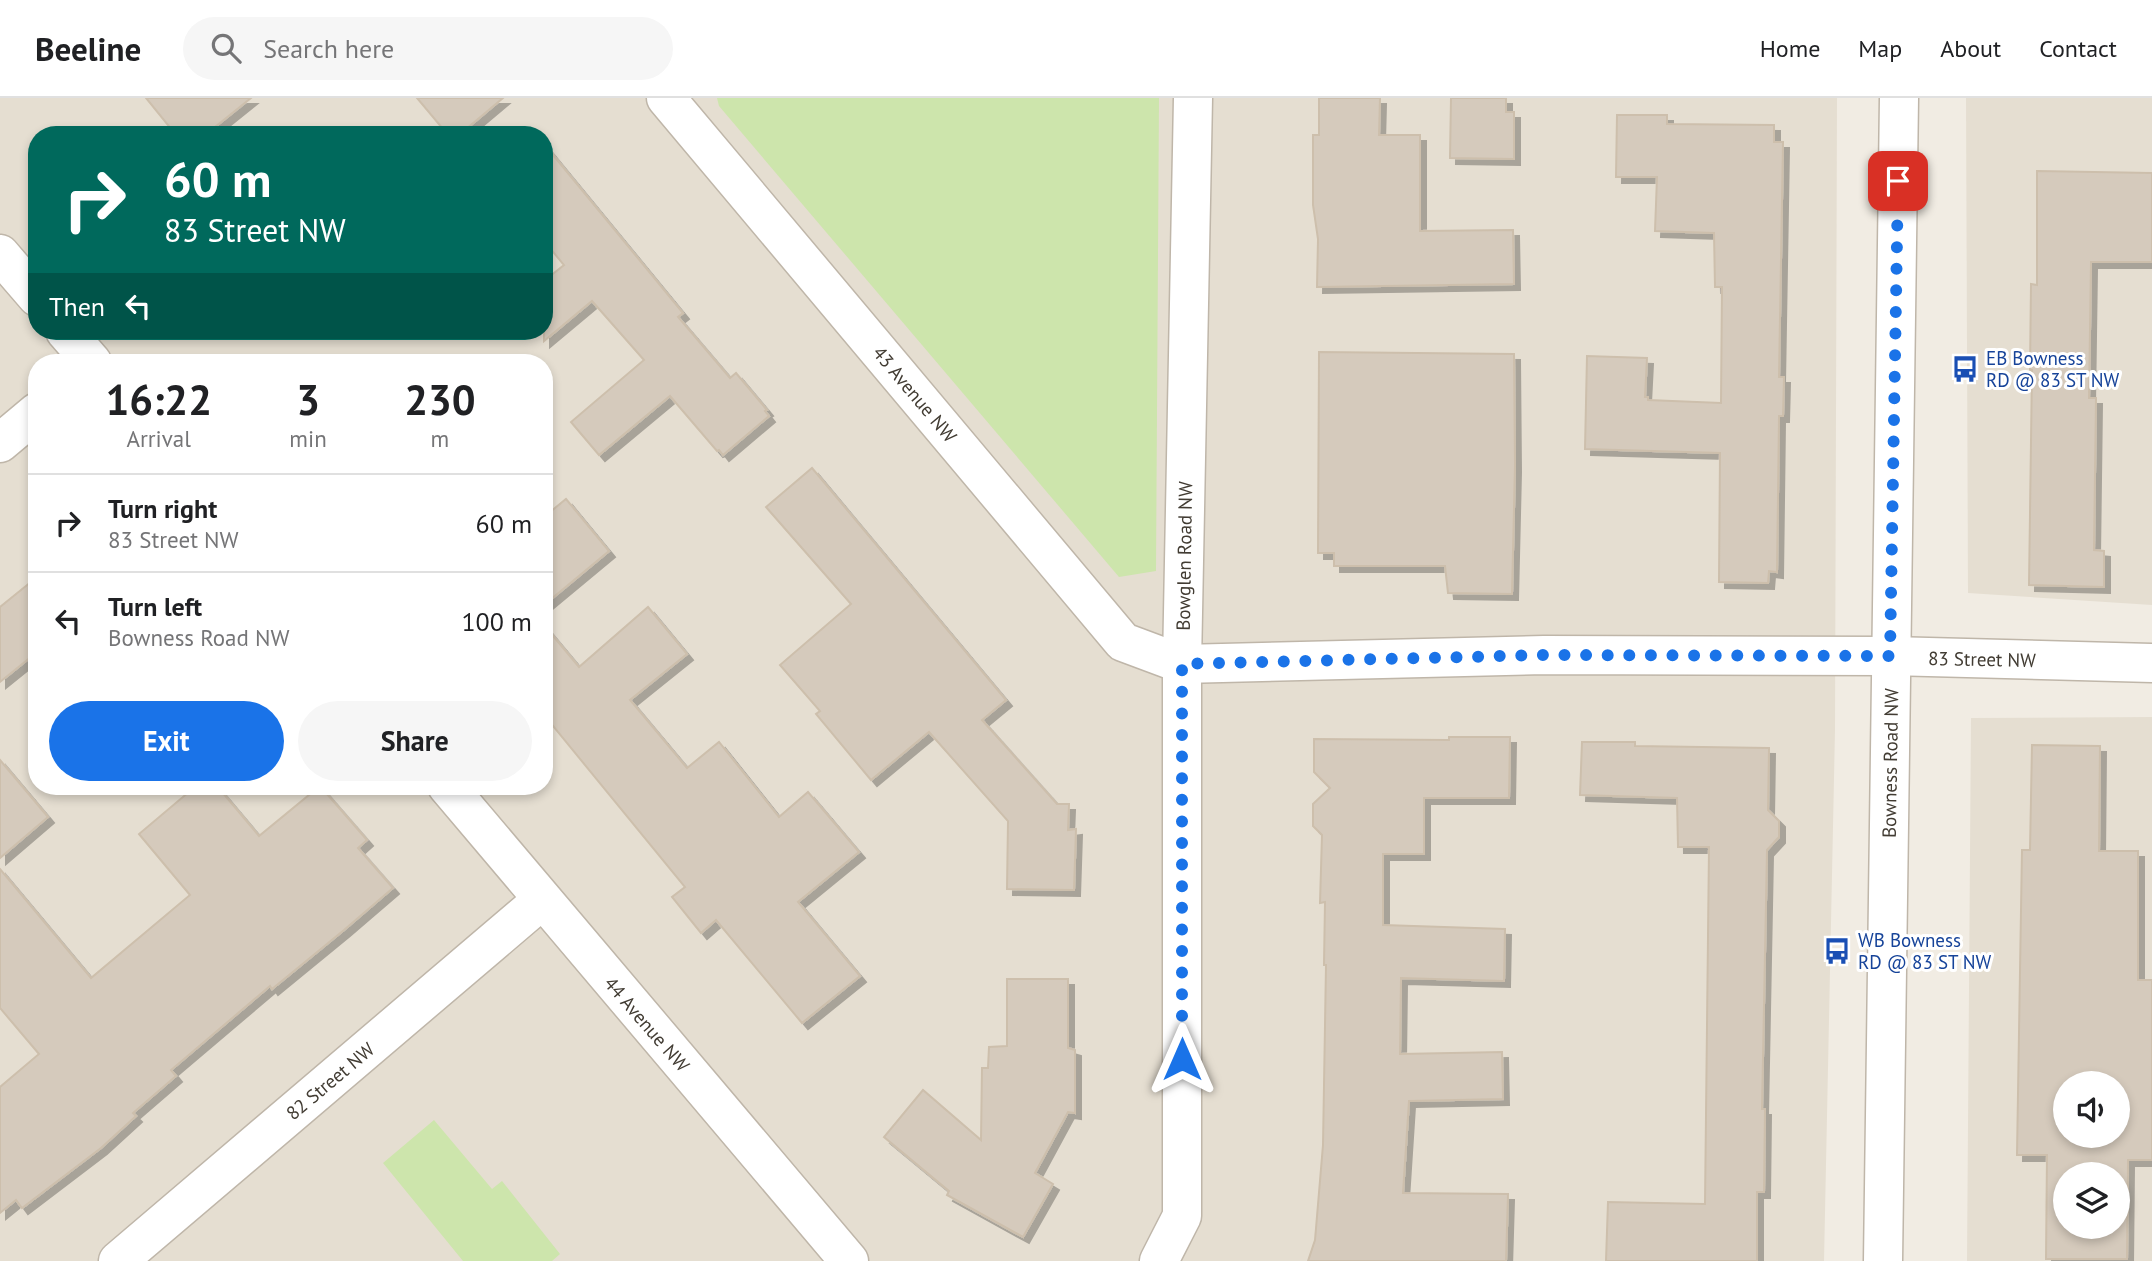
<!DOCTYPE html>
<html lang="en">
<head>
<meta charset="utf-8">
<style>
  body { margin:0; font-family:"PT Sans",sans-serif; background:#f6f6f6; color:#202124; height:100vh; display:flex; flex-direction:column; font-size:26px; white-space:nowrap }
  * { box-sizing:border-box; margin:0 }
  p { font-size:23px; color:#757577 }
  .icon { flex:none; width:38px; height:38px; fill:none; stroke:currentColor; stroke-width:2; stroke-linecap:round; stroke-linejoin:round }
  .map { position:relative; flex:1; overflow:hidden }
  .panel { position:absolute; left:28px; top:256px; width:525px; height:441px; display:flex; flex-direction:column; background:#fff; border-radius:28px; box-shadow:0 4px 10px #0003 }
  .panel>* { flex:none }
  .guide { position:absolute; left:28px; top:28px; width:525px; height:214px; border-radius:28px; box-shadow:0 4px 10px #0003; background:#00695c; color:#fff; overflow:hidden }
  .controls { position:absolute; left:2053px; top:973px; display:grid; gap:14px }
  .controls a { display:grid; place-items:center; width:77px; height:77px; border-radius:50%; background:#fff; box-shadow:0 4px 10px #0003; font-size:35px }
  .pin { position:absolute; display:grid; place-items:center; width:60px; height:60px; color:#fff; margin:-30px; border-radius:14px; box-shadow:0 4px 10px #0006 }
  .me { position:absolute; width:77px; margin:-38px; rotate:0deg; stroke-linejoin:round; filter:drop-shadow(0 0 5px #0008) }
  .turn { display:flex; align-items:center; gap:24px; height:147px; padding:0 21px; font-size:32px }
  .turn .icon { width:91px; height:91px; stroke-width:2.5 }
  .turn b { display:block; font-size:49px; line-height:60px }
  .then { display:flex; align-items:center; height:66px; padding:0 21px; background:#0003; gap:14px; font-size:26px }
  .eta { display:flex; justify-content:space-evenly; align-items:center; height:119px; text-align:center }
  .eta b { font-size:42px; font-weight:700; line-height:49px }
  .cta { display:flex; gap:14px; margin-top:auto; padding:14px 21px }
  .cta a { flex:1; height:80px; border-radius:42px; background:#1a73e8; color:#fff; font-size:28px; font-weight:700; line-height:80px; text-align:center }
  .cta a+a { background:#f6f6f6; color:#202124 }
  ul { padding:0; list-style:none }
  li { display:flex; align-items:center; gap:21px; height:98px; padding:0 21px; border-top:2px solid #e0e0e0 }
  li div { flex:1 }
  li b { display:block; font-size:26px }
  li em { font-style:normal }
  header { display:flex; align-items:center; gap:42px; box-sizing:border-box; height:98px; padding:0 35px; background:#fff; border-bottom:2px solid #e0e0e0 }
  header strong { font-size:33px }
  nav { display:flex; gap:38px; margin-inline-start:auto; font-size:24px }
  .search { width:490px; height:63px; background:#f6f6f6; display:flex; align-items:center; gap:18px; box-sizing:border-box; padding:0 24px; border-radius:38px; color:#757577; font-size:26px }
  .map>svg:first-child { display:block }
</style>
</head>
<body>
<header>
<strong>Beeline</strong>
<div class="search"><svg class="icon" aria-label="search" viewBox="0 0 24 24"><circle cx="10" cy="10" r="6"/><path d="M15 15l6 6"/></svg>Search here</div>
<nav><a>Home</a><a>Map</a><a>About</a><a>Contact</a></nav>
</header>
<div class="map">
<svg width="2152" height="1163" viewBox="0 0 2152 1163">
  <defs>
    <filter id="shadow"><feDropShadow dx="6" dy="6" stdDeviation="0" flood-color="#0004"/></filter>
  </defs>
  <rect width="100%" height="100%" fill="#f1ece3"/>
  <g fill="#e5ded1" fill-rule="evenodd">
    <path d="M 0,0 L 1837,0 L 1835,632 L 1824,1163 L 0,1163 ZM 37,37 L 544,37 L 544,233 L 37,233 ZM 37,264 L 544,264 L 544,688 L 37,688 Z"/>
    <path d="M 1966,0 L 2152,0 L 2152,507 L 1968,495 Z"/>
    <path d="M 2152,619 L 2152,1163 L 1967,1163 L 1971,620 ZM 2065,985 L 2118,985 L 2118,1038 L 2065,1038 ZM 2065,1076 L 2118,1076 L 2118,1129 L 2065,1129 Z"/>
  </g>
  <g fill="#cde5ac">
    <path d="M 717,0 L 1159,0 L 1156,473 L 1119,479 L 719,8 Z"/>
    <path d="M 434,1022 L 492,1091 L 502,1083 L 560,1156 L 552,1163 L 463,1163 L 383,1065 Z"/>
  </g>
  <g fill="#d5cabc" stroke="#cdbfac" stroke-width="2" fill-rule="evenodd" filter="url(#shadow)">
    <path d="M 146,0 L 251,0 L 205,37 L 176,37 Z"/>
    <path d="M 417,0 L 503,0 L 459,37 L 448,37 Z"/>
    <path d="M 1319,0 L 1380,0 L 1379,37 L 1420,37 L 1420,133 L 1513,132 L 1514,186 L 1317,189 L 1318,141 L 1313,107 L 1313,37 L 1319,37 Z"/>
    <path d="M 1451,0 L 1506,0 L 1506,14 L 1514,14 L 1514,61 L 1450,60 Z"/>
    <path d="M 1617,17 L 1667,17 L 1667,26 L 1774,27 L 1774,44 L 1783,44 L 1779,279 L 1784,279 L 1783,318 L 1779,318 L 1777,474 L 1769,473 L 1768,485 L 1719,484 L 1720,355 L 1585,351 L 1587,258 L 1647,260 L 1645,299 L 1648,299 L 1648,302 L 1721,305 L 1722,189 L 1715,189 L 1714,135 L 1655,133 L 1657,79 L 1616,79 Z"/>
    <path d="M 544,46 L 683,215 L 678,219 L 730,280 L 736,275 L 767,312 L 765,313 L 769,318 L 723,357 L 719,352 L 717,353 L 670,298 L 599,357 L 571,324 L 644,262 L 592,203 L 544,243 L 544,183 L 564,167 L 544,143 Z"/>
    <path d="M 2037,73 L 2152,75 L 2152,164 L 2091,164 L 2089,300 L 2096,300 L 2094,452 L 2104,453 L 2104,489 L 2029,487 L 2032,272 L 2030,272 L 2031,186 L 2037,187 Z"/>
    <path d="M 1319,254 L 1514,256 L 1515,368 L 1512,496 L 1448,495 L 1445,468 L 1334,468 L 1334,455 L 1318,455 Z"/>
    <path d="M 812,370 L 1006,602 L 982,622 L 1057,706 L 1069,706 L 1068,732 L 1076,731 L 1074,792 L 1007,791 L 1008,723 L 929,634 L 871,682 L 816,616 L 820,613 L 780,567 L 851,506 L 766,409 Z"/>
    <path d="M 566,401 L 609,453 L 544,507 L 544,419 Z"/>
    <path d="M 37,479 L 37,554 L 0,584 L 0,509 Z"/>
    <path d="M 648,509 L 687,556 L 630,602 L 687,670 L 719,644 L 779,719 L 808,694 L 859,754 L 798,804 L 860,878 L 802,925 L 716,822 L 701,835 L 672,799 L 685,789 L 544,617 L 544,527 L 579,569 Z"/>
    <path d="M 1449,639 L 1510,639 L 1509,700 L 1424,700 L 1424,756 L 1383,756 L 1383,827 L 1505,831 L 1504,883 L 1401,880 L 1400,956 L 1502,954 L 1503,1001 L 1409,1003 L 1403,1095 L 1508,1096 L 1506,1163 L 1308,1163 L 1315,1142 L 1323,1047 L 1326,867 L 1324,867 L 1325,804 L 1320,805 L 1322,737 L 1313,728 L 1313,706 L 1330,690 L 1314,674 L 1314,641 L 1449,642 Z"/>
    <path d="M 1582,644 L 1635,644 L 1635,648 L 1769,650 L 1768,712 L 1779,723 L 1779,739 L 1767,752 L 1762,1011 L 1765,1011 L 1764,1094 L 1757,1094 L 1757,1163 L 1606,1163 L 1608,1104 L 1705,1106 L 1709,749 L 1678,749 L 1677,700 L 1580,697 Z"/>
    <path d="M 2032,647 L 2100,648 L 2099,753 L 2138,753 L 2138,882 L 2152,882 L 2152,1062 L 2128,1062 L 2127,1161 L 2046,1161 L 2047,1057 L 2017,1057 L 2022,752 L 2030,752 ZM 2065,985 L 2118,985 L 2118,1038 L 2065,1038 ZM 2065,1076 L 2118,1076 L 2118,1129 L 2065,1129 Z"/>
    <path d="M 0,662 L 48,719 L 0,760 Z"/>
    <path d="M 196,688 L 217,688 L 259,738 L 320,688 L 367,742 L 358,750 L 393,790 L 344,832 L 272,891 L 270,888 L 171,972 L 176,978 L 133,1015 L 136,1018 L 101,1050 L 22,1110 L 16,1102 L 0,1115 L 0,989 L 39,956 L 0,910 L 0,771 L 91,880 L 190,797 L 139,736 Z"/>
    <path d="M 1007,881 L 1068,881 L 1068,950 L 1075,952 L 1075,1015 L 1068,1014 L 1035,1075 L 1053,1086 L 1023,1139 L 947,1097 L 949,1093 L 884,1039 L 923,992 L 981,1042 L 982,970 L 988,970 L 989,949 L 1007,948 Z"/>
  </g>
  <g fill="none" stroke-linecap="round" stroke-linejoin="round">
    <defs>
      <g id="minor">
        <path d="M 666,0 L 1123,544 L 1182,566 L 1544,557 L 1890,558"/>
        <path d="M 0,156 L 37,199"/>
        <path d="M 65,233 L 92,264"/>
        <path d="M 0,345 L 37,314"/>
        <path d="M 447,688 L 849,1163"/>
        <path d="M 118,1163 L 542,802"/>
        <path d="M 1159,1163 L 1182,1118 L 1182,566 L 1193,0"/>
      </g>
      <g id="tertiary">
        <path d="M 1890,558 L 2152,565"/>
        <path d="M 1883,1163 L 1899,0"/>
      </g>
    </defs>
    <use href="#minor" stroke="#bfb6a9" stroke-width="41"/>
    <use href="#tertiary" stroke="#bfb6a9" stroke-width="41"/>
    <use href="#minor" stroke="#fff" stroke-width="38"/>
    <use href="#tertiary" stroke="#fff" stroke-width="38"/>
  </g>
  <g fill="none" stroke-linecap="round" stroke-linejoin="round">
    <path stroke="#1a73e8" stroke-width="12" stroke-dasharray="0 21.6" d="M 1182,961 L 1182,566 L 1544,557 L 1890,558 L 1898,83"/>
  </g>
  <defs>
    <symbol id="bus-bare" viewBox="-9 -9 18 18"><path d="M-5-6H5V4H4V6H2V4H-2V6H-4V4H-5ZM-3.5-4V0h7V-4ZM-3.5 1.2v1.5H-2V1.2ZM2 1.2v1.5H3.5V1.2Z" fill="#1a4fb4" stroke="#fff" stroke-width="2.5" paint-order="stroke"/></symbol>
  </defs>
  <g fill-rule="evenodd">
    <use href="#bus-bare" x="1946" y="252" width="38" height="38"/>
    <use href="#bus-bare" x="1818" y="834" width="38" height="38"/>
  </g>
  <g text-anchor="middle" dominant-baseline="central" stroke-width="6" stroke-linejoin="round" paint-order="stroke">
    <g font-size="19" fill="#164399" stroke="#fff" text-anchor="start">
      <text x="1986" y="260">EB Bowness<tspan x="1986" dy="22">RD @ 83 ST NW</tspan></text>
      <text x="1858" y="842">WB Bowness<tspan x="1858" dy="22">RD @ 83 ST NW</tspan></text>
    </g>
    <g font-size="19" fill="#423c33" stroke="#fff">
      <text transform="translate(915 296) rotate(50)">43 Avenue NW</text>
      <text transform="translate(1184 458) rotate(-89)">Bowglen Road NW</text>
      <text transform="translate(1982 561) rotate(1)">83 Street NW</text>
      <text transform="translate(1890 665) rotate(-89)">Bowness Road NW</text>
      <text transform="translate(647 926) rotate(49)">44 Avenue NW</text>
      <text transform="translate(330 983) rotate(-40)">82 Street NW</text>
    </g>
  </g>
</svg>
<div class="controls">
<a><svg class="icon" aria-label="sound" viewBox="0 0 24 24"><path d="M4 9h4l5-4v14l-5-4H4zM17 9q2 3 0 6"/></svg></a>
<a><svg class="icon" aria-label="layers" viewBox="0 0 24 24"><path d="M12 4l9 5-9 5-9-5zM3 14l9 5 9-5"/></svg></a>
</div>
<div class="pin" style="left:1898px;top:83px;background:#d93025"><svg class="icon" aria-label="arrive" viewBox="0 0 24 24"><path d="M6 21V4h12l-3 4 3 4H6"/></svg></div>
<svg class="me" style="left:1182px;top:961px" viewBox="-20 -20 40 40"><path d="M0-17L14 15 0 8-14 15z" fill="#1a73e8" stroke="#fff" stroke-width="4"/></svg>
<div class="guide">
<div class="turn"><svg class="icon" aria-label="right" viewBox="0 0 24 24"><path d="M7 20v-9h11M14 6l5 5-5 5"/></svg><div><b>60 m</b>83 Street NW</div></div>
<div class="then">Then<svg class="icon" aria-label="left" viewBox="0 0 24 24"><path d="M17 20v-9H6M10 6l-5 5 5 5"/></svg></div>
</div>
<section class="panel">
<div class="eta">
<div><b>16:22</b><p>Arrival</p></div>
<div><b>3</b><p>min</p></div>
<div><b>230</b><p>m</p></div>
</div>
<ul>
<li><svg class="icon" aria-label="right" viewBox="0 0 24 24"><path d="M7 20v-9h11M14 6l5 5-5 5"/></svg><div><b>Turn right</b><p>83 Street NW</p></div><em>60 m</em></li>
<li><svg class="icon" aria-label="left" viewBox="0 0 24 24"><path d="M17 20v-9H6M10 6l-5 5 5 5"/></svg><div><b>Turn left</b><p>Bowness Road NW</p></div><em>100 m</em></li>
</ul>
<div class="cta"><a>Exit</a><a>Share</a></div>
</section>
</div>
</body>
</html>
